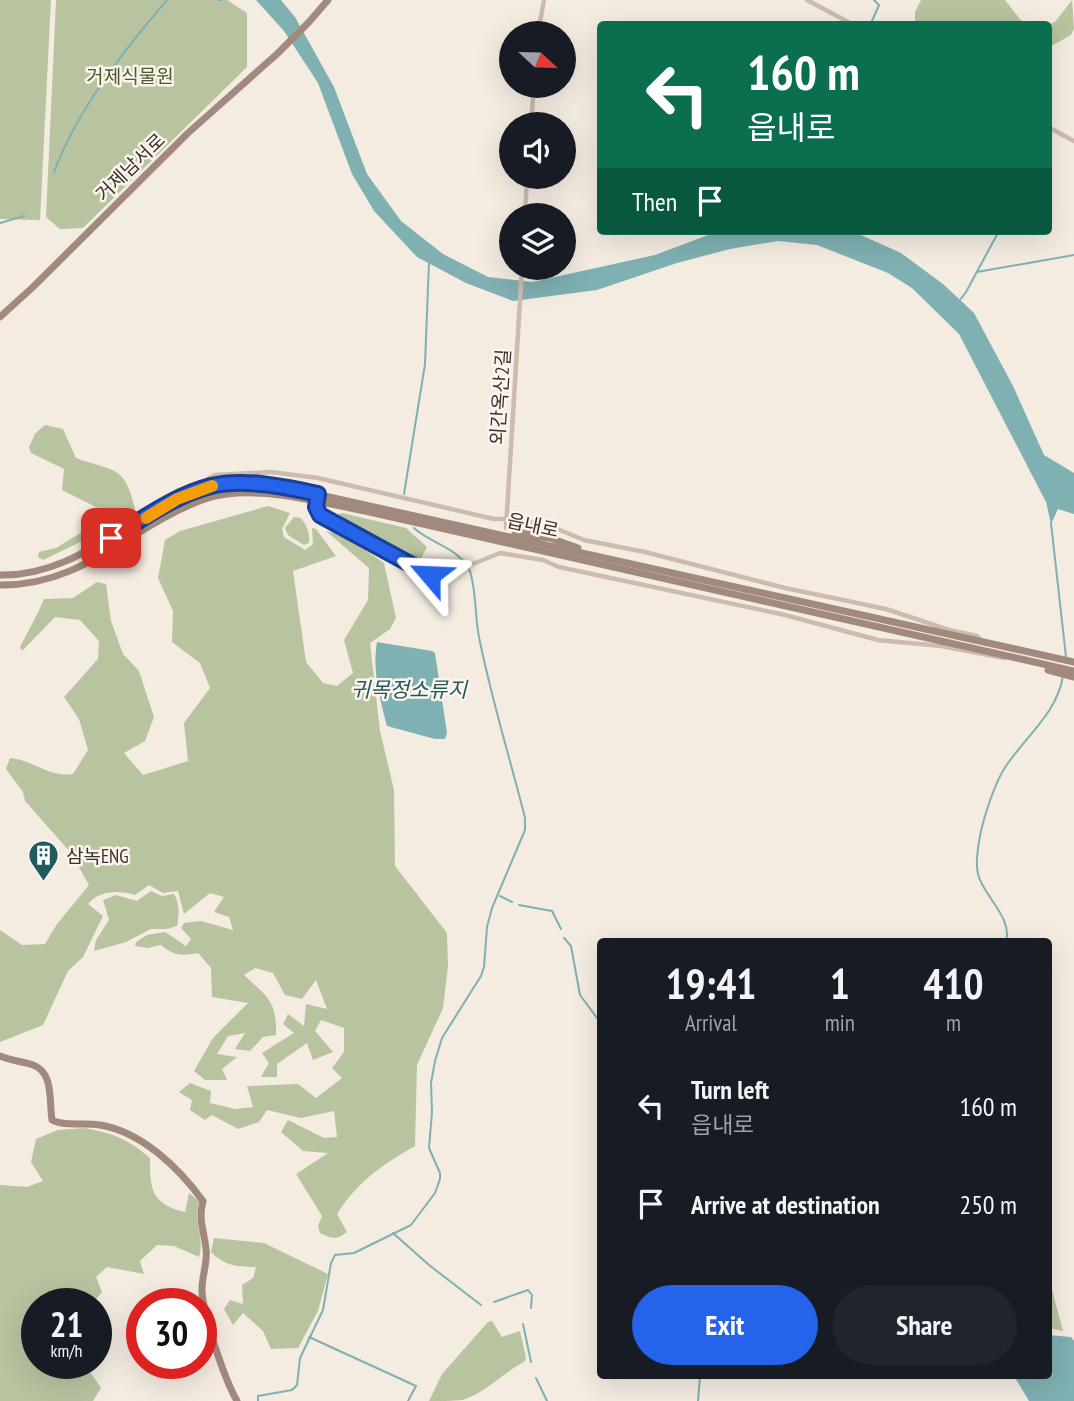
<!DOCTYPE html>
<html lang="en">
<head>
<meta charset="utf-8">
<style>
  body { margin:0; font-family:"PT Sans Narrow","Noto Sans KR",sans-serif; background:#20242c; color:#f1f3f6; height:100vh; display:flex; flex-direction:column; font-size:26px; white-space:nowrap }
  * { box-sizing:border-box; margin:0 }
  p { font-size:23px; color:#9ea1a6 }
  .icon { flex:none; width:38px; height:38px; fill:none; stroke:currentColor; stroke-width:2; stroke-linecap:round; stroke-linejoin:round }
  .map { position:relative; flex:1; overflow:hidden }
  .sheet { position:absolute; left:597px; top:938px; width:455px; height:441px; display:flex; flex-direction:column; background:#171b24; border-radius:7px; box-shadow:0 7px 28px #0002 }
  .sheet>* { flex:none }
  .banner { position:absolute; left:597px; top:21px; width:455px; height:214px; border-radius:7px; box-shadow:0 7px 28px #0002; background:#0b6e4f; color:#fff; overflow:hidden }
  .needle { width:46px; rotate:112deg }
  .fabs { position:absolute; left:499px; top:21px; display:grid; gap:14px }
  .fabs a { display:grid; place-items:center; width:77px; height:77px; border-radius:50%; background:#171b24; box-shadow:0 7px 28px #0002; font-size:35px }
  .speed { position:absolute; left:21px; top:1288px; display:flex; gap:14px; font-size:35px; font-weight:700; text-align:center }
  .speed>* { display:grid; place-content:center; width:91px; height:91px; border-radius:50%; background:#171b24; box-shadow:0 7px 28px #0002; line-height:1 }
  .speed small { font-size:18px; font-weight:400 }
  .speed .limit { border:10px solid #d22; background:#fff; color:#111 }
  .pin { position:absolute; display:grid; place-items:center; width:60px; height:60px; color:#fff; margin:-30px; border-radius:14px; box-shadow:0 4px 10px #0006 }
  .me { position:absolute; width:77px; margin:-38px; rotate:296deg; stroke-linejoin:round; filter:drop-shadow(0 0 5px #0008) }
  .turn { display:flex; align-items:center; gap:24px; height:147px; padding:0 35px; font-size:32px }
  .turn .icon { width:91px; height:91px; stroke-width:2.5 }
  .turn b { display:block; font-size:49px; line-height:60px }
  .then { display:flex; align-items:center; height:66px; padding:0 35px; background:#0003; gap:14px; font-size:26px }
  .eta { display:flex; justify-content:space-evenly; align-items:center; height:119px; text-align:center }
  .eta b { font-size:42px; font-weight:700; line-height:49px }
  .button { display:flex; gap:14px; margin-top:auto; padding:14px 35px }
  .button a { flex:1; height:80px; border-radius:42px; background:#2563eb; color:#fff; font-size:28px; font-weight:700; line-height:80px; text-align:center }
  .button a+a { background:#20242c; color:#f1f3f6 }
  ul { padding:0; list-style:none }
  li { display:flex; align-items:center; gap:21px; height:98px; padding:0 35px }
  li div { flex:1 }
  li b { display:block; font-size:26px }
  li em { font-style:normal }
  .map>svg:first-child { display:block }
</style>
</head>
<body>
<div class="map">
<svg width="1074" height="1401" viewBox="0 0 1074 1401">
  <rect width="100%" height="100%" fill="#f4ebe1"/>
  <g fill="#b8c4a0">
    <path d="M 0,0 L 51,0 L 40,220 L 0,219 Z"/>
    <path d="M 56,0 L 227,0 L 247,13 L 247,67 L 83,228 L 60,229 L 46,217 Z"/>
    <path d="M 921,0 L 1005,0 L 1024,24 L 915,24 L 915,12 Z"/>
    <path d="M 1072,0 L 1074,28 L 1071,35 L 1048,48 L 1048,25 L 1055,22 Z"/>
    <path d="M 45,425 L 63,429 L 76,458 C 115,472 125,465 135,509 L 124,521 L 43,560 L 38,557 L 39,552 L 56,548 L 82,532 L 103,526 L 98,508 L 62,490 L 64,469 L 31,453 L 29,447 L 35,434 Z"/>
    <path d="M 268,506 L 290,513 L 282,529 L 284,537 L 305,550 L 313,544 L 312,528 L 316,529 L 336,556 L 293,571 L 306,662 L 323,683 L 337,686 L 353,673 L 344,640 L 368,600 L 369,568 L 326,531 L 343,535 L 384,563 L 396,618 L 390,629 L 370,643 L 380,731 L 394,790 L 395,866 L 447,933 L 448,966 L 443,1008 L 417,1065 L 415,1146 C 382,1165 358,1181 337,1214 L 347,1232 C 337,1240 331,1239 320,1233 L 318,1226 L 322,1216 L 296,1174 L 328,1153 L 303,1151 L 281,1132 L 288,1120 L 324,1138 L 337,1137 L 334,1111 L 301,1118 L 267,1110 L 259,1122 L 238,1129 L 212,1115 L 205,1120 L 190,1110 L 192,1100 L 179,1092 L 190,1083 L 211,1091 L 210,1103 L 235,1109 L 253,1107 L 247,1086 L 298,1084 L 316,1098 L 342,1078 L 332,1068 L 344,1052 L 344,1028 L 321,1020 L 315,1031 L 333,1052 L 313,1060 L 307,1043 L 277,1064 L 277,1077 L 261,1077 L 269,1063 L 262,1053 L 294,1033 L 283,1024 L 288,1014 L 304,1026 L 306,1004 L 327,1009 L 316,980 L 302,999 L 285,995 L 273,973 L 255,968 L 244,975 C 268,997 277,1002 276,1035 L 263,1037 L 250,1051 L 235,1049 L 245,1033 L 228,1036 L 217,1054 L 237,1057 L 222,1069 L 227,1080 L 205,1080 L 194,1071 L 213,1038 L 248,1003 L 212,997 L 211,968 L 198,953 C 182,956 174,956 161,945 L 148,948 L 135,946 L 136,942 L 147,935 L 165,932 L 186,946 L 191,939 L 181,928 L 184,923 L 201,921 L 233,930 L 229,917 L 214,912 L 224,897 L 210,893 L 184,914 L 178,891 L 163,893 L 149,885 L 135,895 C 119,890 99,890 88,904 L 103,916 L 83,957 L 68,971 L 43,1025 L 0,1042 L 0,930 L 22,945 L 45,944 L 57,924 L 89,885 L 71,853 L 25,801 L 23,792 L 6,769 L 10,758 C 34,760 49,778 73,774 L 88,750 L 79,719 L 64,697 L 98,659 L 99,641 L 80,620 L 55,617 L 22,651 L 20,647 C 28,631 37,616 44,599 L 73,598 L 97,582 L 106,584 L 111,621 L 123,654 L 139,671 L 154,717 L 145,741 L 124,753 L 143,775 L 188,761 L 184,723 L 210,688 L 200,663 L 172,642 L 173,611 L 158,578 L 165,540 L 180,531 Z"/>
    <path d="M 342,513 L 406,528 L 427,547 L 419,563 L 339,521 L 336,515 Z"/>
    <path d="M 294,517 L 301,518 C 307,526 310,533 309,543 L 304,545 L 288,535 L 285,528 Z"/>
    <path d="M 151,891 L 162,896 L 174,894 C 180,904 179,915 177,926 L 167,929 L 151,929 L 126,942 L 94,951 L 96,940 L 109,920 L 103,900 L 116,895 L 137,901 Z"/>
    <path d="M 84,1128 C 113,1133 128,1139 150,1158 C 150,1189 151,1204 185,1212 L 189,1193 L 199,1201 C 193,1225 205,1237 199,1257 L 174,1246 L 157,1245 L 140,1261 L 144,1274 L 107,1267 L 96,1277 L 102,1292 L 92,1304 L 37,1304 L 37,1363 L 84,1363 L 101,1388 L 93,1401 L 0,1401 L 0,1185 L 27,1187 L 43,1181 L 31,1162 L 36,1139 L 58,1130 Z"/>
    <path d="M 214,1238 L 264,1243 L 328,1274 L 318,1311 L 298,1348 L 271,1349 L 263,1331 L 243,1313 L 233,1325 L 224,1309 L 230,1300 L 243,1304 L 242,1285 L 253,1278 L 256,1267 C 238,1267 225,1266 211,1252 Z"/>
    <path d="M 1048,1253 L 1051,1255 L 1051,1286 L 1063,1331 L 1048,1328 Z"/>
    <path d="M 492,1321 L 502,1337 L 520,1331 L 526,1358 L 524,1362 C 502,1373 486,1393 462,1400 C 453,1401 439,1401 429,1401 L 442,1374 L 488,1322 Z"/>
  </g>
  <g fill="#7fb0b2">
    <path d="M 256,0 L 281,0 L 295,17 L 334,87 L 367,174 L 401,221 L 443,254 L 488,277 L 532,282 L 655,255 L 719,231 L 852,231 L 901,253 L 943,284 L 974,313 L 1013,386 L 1044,455 L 1074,473 L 1074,514 L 1058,509 L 1051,524 L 1046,502 L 959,334 L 912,288 L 888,273 L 817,245 L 778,241 L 730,249 L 677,263 L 597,290 L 513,301 L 466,283 L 417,257 L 374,211 L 352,174 L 318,83 L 284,31 Z"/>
    <path d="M 377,642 L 432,651 L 435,653 L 447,733 L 445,739 L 435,739 L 387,726 C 380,699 372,670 377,642 Z"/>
    <path d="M 1048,1335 L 1071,1337 L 1074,1341 L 1074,1401 L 1029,1401 L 1014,1376 L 1048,1376 Z"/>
  </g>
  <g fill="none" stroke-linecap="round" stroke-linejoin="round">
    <g stroke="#7fb0b2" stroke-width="2">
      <path d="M 219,0 L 222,0"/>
      <path d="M 872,21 L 879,5 L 874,0"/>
      <path d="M 54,172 C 78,109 123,51 167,0"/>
      <path d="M 0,223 L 24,216"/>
      <path d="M 977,272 L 1074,255"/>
      <path d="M 960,300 L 966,292 L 999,231"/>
      <path d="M 404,494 L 425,364 L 429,262"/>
      <path d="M 1051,523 L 1066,657"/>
      <path d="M 500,896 L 512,902"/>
      <path d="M 519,905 L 552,911 L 561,929"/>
      <path d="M 564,938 L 571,946 L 580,995 L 600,1022"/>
      <path d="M 1006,942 C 1013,917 983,896 978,874 C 975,862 978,847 980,836 C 984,816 995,782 1006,766 C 1026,736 1057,713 1063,676"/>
      <path d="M 393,1233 L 429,1265 L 481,1305"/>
      <path d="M 494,1302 L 528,1290 L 532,1295 L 531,1308"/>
      <path d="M 523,1324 L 531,1362"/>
      <path d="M 309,1337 L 416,1386 L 408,1401"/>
      <path d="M 536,1378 L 547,1401"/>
      <path d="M 258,1401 L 258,1396 L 292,1390 L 297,1385 L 300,1358 L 323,1310 L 331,1263 L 335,1255 L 354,1253 L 411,1225 L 435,1193 L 440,1179 L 440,1173 L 429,1148 L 432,1112 L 431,1083 L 435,1061 L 442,1038 L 481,976 L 484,967 L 487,927 L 492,908 L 525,830 L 525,818 C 510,758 491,698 479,637 C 475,619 476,583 469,569 C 458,548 430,543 414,528"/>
      <path d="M 698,1401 L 700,1376"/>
    </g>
    <g stroke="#cdbbac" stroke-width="4.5">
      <path d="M 807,0 L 852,24"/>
      <path d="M 538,33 L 544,0"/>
      <path d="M 531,124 L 534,86"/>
      <path d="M 1048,127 L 1074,141"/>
      <path d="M 525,215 L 527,177"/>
      <path d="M 317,499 L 316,507 L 320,515 L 430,575 L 453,572 L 500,553 L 543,560 L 559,567 L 785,615 L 878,640 L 941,646 L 1004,658"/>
      <path d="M 167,501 L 215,475 L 271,472 L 318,478 L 494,519 L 516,519 L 550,526 L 584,540 L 645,552 L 785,588 L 886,609 L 949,630 L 977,636 L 980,639"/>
      <path d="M 506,528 L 522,268"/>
    </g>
    <g stroke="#a18a7d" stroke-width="7">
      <path d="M 0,317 L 33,287 L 188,133 L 277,54 L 309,22 L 328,0"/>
      <path d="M 512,520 L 519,526 L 540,534"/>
      <path d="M 515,534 L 550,538 L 578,548"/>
      <path d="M 0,575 C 82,577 135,506 210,486 C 230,481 255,485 275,485 L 1074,662"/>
      <path d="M 0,585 C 85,586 131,525 205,499 C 253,483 316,502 365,511 L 1074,671"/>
      <path d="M 1048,670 L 1074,677"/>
      <path d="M 0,1056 C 11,1061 22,1061 33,1065 C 54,1072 49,1102 52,1120 C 65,1127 84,1122 100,1125 C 142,1132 179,1168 203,1201 C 198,1220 204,1230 206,1249 C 208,1263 201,1278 202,1292 C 204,1318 224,1378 237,1401"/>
    </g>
  </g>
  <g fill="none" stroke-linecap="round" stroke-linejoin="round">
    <defs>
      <path id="route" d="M 111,538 C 143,519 175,495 211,486 C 244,478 286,487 318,494 L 316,507 L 320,515 L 430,575"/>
    </defs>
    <use href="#route" stroke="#184099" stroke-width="18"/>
    <use href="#route" stroke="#2563eb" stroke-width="12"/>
    <path stroke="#f59e0b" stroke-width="12" d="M 146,518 L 177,499 L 212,486"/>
  </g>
  <defs>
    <symbol id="building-pin" viewBox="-11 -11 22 30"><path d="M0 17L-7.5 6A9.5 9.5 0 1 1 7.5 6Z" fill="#1f5a5e" stroke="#fbf5ee"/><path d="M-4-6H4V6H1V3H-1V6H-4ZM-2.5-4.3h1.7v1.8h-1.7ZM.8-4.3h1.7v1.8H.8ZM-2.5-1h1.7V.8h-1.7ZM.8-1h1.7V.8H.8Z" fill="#fff"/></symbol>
  </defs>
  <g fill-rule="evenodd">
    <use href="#building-pin" x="26" y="838" width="35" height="47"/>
  </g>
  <g text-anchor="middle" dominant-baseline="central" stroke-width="5" stroke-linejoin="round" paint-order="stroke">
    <g font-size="19" fill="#4a5a2e" stroke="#fbf5ee">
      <text x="130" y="76">거제식물원</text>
    </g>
    <g font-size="19" fill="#3b302b" stroke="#fbf5ee">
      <text transform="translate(130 167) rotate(-44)">거제남서로</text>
      <text transform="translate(500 397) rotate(-86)">외간옥산2길</text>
      <text transform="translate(533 525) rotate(12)">읍내로</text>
    </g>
    <g font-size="19" fill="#3b302b" stroke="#fbf5ee" text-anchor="start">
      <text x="66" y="856">삼녹ENG</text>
    </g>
    <g font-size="21" font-style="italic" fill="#1f5a5e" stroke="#fbf5ee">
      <text x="409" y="689">귀목정소류지</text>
    </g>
  </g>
</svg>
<div class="fabs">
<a><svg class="needle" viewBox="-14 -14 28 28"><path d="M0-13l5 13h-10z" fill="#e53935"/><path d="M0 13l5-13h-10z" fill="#9ea1a6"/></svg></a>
<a><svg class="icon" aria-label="sound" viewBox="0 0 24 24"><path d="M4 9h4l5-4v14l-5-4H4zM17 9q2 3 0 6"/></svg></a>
<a><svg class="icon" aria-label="layers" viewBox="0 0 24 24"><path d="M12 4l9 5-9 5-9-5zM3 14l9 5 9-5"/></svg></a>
</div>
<div class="speed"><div>21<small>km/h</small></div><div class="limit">30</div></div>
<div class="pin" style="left:111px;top:538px;background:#d93025"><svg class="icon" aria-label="arrive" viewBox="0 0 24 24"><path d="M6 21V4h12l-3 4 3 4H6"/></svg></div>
<svg class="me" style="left:430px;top:575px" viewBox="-20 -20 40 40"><path d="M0-17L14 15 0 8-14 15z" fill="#2563eb" stroke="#fff" stroke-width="4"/></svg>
<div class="banner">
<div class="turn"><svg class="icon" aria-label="left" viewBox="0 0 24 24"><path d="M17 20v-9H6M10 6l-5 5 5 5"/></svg><div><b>160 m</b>읍내로</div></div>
<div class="then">Then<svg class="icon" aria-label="arrive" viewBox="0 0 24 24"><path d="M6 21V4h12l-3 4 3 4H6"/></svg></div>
</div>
<section class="sheet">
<div class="eta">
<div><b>19:41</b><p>Arrival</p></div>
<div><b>1</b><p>min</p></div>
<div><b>410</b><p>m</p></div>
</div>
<ul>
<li><svg class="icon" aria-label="left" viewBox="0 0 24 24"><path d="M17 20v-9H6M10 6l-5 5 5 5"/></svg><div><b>Turn left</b><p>읍내로</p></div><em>160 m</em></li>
<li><svg class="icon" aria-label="arrive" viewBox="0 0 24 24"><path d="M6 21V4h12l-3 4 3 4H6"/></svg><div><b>Arrive at destination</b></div><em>250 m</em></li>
</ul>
<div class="button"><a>Exit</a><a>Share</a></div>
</section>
</div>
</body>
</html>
